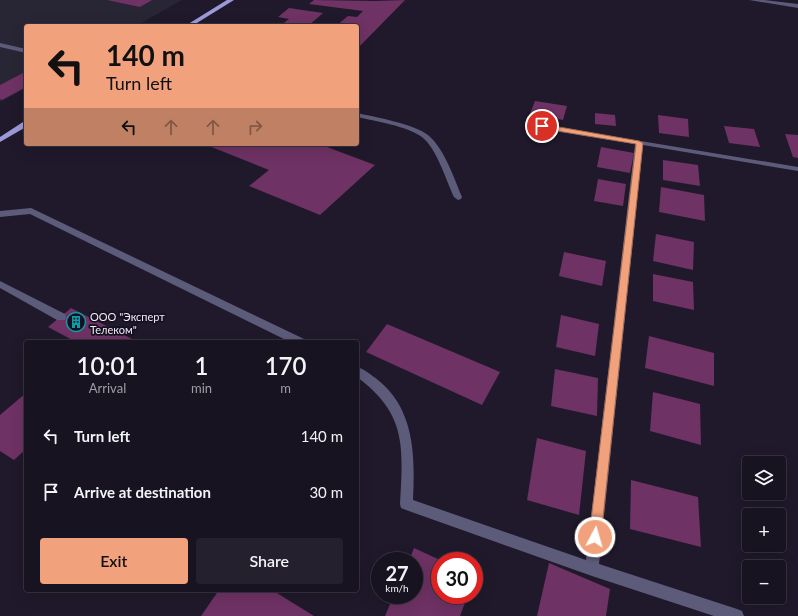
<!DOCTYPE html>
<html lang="en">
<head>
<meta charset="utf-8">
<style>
  body { margin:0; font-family:Lato,sans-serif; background:#24202d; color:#f1f3f6; height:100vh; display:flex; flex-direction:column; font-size:15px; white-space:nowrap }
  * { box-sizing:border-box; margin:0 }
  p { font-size:13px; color:#9e9ea5 }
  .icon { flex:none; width:22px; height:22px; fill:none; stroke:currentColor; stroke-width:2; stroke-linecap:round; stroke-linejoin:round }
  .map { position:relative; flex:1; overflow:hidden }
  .panel { position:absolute; left:24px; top:340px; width:335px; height:252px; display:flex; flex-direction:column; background:#171320; border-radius:4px; box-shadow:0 4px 16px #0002,0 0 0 1px #36323e }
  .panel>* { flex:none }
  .hud { position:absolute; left:24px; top:24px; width:335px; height:122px; border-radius:4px; box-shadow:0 4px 16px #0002,0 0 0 1px #36323e; background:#f1a17c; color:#111; overflow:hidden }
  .buttons { position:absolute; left:742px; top:456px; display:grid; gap:8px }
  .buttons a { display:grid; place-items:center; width:44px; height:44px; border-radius:4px; background:#171320; box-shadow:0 4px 16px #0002,0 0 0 1px #36323e; font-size:20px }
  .speed { position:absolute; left:371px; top:552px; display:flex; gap:8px; font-size:20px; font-weight:700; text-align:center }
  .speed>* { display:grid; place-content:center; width:52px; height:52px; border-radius:50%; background:#171320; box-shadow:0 4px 16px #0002,0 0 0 1px #36323e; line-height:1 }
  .speed small { font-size:10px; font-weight:400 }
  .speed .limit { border:6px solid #d22; background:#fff; color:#111 }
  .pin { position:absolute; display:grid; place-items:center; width:34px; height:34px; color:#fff; margin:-17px; border:2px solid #fff; border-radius:50%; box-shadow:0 1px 4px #0007 }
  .me { position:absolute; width:44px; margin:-22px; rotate:6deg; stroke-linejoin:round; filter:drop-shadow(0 0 3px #0008) }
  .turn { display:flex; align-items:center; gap:14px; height:84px; padding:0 16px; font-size:18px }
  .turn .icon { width:52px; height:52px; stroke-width:2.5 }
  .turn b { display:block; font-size:28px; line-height:34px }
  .lanes { display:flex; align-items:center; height:38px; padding:0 16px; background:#0003; justify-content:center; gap:20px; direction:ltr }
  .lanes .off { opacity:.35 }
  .eta { display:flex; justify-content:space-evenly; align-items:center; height:68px; text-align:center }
  .eta b { font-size:24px; font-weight:600; line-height:28px }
  .action { display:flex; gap:8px; margin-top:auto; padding:8px 16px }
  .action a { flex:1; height:46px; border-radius:4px; background:#f1a17c; color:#111; font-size:16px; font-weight:600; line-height:46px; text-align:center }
  .action a+a { background:#24202d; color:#f1f3f6 }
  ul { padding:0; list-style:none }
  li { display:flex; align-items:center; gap:12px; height:56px; padding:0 16px }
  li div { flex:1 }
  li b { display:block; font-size:15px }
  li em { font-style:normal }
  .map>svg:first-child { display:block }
</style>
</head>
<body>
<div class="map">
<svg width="798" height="616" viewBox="0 0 798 616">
  <rect width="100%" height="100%" fill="#1f192b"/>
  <path fill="#282535" d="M 0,0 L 182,0 L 136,26 L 26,26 L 26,88 L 0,102 Z"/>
  <g fill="#6e3264">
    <path d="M 107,0 L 152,0 L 140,7 Z"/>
    <path d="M 314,0 L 375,1 L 405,0 L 357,49 L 357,26 L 336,26 L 348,16 L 357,17 L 363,11 L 309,4 Z"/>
    <path d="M 289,8 L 323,13 L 308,26 L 280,26 L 289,19 L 278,17 Z"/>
    <path d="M 23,73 L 26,74 L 26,87 L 2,100 L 0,99 L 0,85 Z"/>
    <path d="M 535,101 L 567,106 L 563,120 L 530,114 Z"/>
    <path d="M 595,113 L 615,115 L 616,126 L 595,124 Z"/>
    <path d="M 658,115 L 688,119 L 689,137 L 659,133 Z"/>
    <path d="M 724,126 L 754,129 L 760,147 L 729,143 Z"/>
    <path d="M 785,134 L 798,135 L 798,158 L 793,157 Z"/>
    <path d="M 204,144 L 319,144 L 375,165 L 320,215 L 249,186 L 269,170 Z"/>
    <path d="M 601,147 L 634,153 L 630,173 L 597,167 Z"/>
    <path d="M 663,160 L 698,165 L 700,186 L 663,180 Z"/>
    <path d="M 598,179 L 626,184 L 623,206 L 594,201 Z"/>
    <path d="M 661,187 L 704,195 L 705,221 L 659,212 Z"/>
    <path d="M 656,234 L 694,242 L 693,270 L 653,261 Z"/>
    <path d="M 564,252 L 606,261 L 602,286 L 559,276 Z"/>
    <path d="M 653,274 L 693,282 L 694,310 L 653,301 Z"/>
    <path d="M 71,308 L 138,342 L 76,342 L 48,327 Z"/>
    <path d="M 561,315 L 599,324 L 595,356 L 556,347 Z"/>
    <path d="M 387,324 L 500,372 L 482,405 L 366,352 Z"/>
    <path d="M 649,336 L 714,353 L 714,386 L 645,368 Z"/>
    <path d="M 555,369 L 598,378 L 597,416 L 551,406 Z"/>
    <path d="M 653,392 L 700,404 L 701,445 L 650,431 Z"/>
    <path d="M 26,393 L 26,449 L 14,460 L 0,451 L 0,415 Z"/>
    <path d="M 537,438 L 586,451 L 579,515 L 527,500 Z"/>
    <path d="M 631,480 L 698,497 L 701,547 L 630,529 Z"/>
    <path d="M 414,548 L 440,560 L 440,595 L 468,595 L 460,616 L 385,616 L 394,595 L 414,595 L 414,561 L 409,561 Z"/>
    <path d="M 549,563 L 610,589 L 606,616 L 537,616 Z"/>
    <path d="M 219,590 L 272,590 L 314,616 L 201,616 Z"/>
  </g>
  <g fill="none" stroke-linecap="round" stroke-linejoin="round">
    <g fill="#5c5b7a" fill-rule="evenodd">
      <path d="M 749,0 L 764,0 L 798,4 L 798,8 Z"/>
      <path d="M 0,43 L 26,49 L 26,53 L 0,47 Z"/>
      <path d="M 0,281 L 65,314 L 66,317 L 65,320 L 57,320 L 0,288 Z"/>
    </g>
    <g fill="#5c5b7a" fill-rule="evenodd">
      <path d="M 357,113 C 375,117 414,124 428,135 C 444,148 454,178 462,197 L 461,199 L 458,200 L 454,197 C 446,180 437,149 422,137 C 407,126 375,121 357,117 Z"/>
      <path d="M 538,124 L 798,167 L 798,171 L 643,145 L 599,564 L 737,609 L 742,611 L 744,616 L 714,616 L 592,576 L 406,510 L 401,508 L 400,504 C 403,447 407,414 357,377 L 357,367 C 365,369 371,375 378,380 C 415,410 415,456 413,500 L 586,560 L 635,144 L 541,128 L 537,126 Z"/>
      <path d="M 31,208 L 304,339 L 305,342 L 290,342 L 30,214 L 0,217 L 0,211 Z"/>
    </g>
    <g fill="#9c99d9" fill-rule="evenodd">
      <path d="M 227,0 L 234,0 L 192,26 L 185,26 Z"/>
      <path d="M 23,122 L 26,122 L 26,127 L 0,142 L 0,137 Z"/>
    </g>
  </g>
  <path fill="#f1a17c" stroke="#9d6951" d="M 542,124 L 639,141 L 643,143 L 601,537 L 599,541 L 595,543 L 591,541 L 589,537 L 636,144 L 539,128 L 538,126 Z"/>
  <defs>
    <symbol id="building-ring" viewBox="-11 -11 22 22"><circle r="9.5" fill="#161021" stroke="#0f9aa8" stroke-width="1.5"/><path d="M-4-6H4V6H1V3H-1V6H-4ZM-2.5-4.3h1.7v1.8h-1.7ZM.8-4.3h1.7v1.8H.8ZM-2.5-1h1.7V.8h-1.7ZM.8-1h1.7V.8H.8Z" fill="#0f9aa8"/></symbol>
  </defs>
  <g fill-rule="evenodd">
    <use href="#building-ring" x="65" y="311" width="22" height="22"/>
  </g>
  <g text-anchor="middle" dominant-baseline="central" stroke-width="3.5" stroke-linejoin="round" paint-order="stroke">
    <g font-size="11" fill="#efecf9" stroke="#161021" text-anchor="start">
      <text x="90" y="316">ООО "Эксперт<tspan x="90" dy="13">Телеком"</tspan></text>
    </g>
  </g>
</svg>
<div class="buttons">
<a><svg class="icon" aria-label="layers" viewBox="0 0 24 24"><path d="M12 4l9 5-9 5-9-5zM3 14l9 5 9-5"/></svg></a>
<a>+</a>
<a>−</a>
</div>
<div class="speed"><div>27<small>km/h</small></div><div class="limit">30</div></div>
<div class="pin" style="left:542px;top:126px;background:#d93025"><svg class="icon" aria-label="arrive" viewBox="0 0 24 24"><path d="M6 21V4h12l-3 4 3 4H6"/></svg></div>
<svg class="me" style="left:595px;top:537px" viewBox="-20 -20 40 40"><circle r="17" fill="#f1a17c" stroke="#fff" stroke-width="3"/><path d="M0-11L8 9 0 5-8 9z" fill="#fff"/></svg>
<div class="hud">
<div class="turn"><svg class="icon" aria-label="left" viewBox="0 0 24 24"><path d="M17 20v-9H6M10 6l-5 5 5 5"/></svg><div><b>140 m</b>Turn left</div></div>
<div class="lanes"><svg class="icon" aria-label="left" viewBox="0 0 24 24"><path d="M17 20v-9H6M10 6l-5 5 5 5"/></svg><svg class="icon off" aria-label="ahead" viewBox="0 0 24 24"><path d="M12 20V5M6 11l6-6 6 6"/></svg><svg class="icon off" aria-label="ahead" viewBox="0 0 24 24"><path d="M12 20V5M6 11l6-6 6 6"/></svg><svg class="icon off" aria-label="right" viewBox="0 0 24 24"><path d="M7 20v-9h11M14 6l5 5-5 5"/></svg></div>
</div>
<section class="panel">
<div class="eta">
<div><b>10:01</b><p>Arrival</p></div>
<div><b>1</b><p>min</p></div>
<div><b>170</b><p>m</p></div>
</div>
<ul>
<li><svg class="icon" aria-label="left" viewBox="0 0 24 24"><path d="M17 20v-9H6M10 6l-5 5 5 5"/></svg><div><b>Turn left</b></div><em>140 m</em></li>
<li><svg class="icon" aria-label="arrive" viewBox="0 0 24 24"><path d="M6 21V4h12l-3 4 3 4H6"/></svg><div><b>Arrive at destination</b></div><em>30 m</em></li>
</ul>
<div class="action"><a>Exit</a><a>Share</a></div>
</section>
</div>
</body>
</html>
